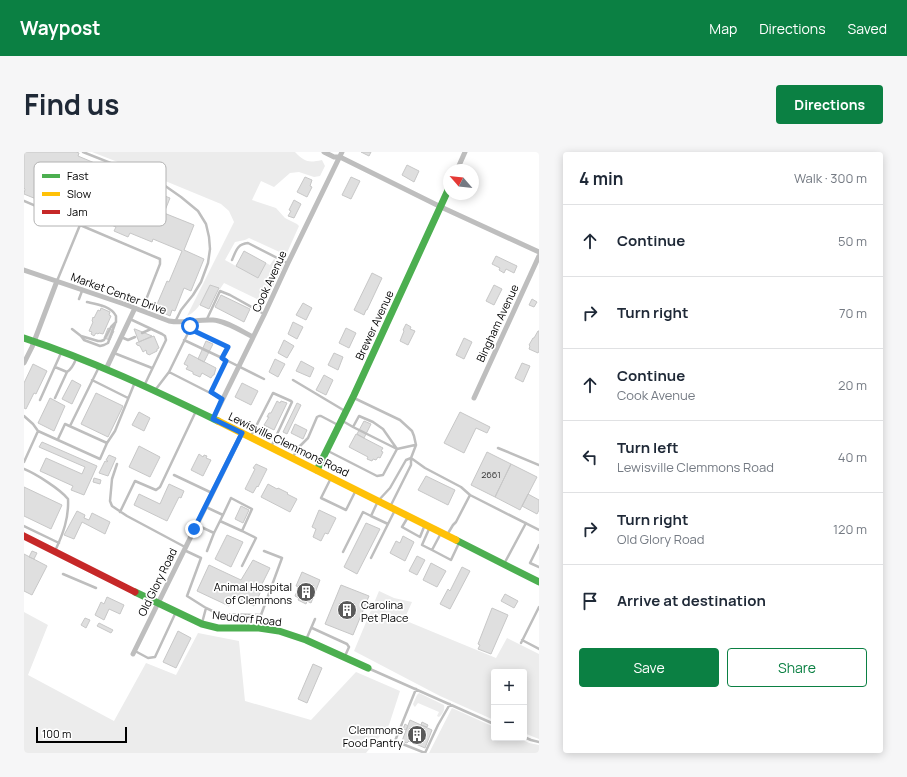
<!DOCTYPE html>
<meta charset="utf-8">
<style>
body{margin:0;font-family:Manrope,sans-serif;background:#f6f6f7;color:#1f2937}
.controls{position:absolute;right:12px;bottom:12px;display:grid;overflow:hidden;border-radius:4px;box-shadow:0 2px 10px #0003}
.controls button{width:36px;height:36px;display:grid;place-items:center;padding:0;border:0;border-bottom:1px solid #e0e1e3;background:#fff;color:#1f2937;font:20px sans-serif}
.compass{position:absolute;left:419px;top:12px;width:36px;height:36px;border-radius:50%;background:#fff;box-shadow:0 2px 10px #0003;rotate:298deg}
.scale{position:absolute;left:12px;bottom:10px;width:91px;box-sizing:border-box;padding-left:4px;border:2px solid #000;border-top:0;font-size:11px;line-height:14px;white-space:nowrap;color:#000;-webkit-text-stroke:3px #fff;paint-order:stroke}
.stop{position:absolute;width:12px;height:12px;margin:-9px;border:3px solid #1a73e8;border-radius:50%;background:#fff}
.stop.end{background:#1a73e8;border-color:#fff;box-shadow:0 1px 4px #0008}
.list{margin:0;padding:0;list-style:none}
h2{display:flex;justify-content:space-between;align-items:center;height:52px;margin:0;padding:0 16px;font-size:17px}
h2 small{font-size:13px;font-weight:400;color:#747a83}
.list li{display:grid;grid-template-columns:26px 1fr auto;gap:12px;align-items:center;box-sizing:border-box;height:72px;padding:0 16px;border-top:1px solid #e0e1e3}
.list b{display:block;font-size:15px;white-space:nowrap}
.list p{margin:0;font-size:13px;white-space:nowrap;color:#747a83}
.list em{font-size:13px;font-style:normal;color:#747a83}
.actions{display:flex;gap:8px;padding:12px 16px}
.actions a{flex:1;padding:9px 0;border:1px solid #0b8043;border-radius:4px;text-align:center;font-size:14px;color:#0b8043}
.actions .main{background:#0b8043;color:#fff}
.icon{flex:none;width:22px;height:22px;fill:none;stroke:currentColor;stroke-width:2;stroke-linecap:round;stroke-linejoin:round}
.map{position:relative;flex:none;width:515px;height:601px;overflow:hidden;border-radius:4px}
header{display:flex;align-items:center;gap:24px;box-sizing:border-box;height:56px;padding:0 20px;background:#0b8043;color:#fff}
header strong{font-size:19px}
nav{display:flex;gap:22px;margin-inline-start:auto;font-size:14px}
.intro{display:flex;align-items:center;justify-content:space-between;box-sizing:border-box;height:96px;padding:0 24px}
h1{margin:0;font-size:28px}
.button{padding:10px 18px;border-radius:4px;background:#0b8043;color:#fff;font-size:14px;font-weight:700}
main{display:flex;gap:24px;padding:0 24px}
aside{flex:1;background:#fff;border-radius:4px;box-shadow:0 2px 10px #0003}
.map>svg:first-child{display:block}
.green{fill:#ececec}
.building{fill:#dfdfdf;stroke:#c7c7c7}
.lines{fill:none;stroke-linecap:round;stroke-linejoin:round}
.lane{stroke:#bebebe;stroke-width:2.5}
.street{stroke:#bebebe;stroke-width:5}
.fast{stroke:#4caf50;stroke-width:7}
.slow{stroke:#ffc107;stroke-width:7}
.jam{stroke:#c62828;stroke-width:7}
.route{stroke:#1a73e8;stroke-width:5}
.labels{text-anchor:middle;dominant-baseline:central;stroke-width:3.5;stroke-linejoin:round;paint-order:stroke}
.number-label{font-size:9px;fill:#383838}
.street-label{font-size:11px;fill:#000;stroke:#fff}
.poi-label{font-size:11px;fill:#000;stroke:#fff;text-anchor:end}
.key{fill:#fff;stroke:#b2b2b2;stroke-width:1}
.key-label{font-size:11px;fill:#000}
</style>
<header>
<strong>Waypost</strong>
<nav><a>Map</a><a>Directions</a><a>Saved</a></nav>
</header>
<div class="intro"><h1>Find us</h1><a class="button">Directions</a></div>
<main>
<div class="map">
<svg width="515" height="601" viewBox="0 0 515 601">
<rect width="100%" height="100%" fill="#fff"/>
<path class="green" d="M68,0H271C281,10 284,11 298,8L301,14L296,24L290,25L275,20L266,21L250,35L237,29L228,48L252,56L261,66L273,72L275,74L262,103L225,86L221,88L211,90L201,108L234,126L242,111L246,113L250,107L260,112L238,157H235L244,137L243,136L233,156V154L235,148L200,131L196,137L186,133C180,145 176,158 163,164L210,70L205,59L197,52L117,19Z
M355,439L370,446L388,450L380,468L472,506L483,486L515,502V587L500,581V520H470V568L416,544L330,499Z
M0,460L24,473L4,523L90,569L122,511L152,523L174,481L215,489L221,549L287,568L332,520L376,539L365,573L342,601H0Z
M395,541L420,553C421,557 419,562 415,565L413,564L415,560L394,551L391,555L390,554L389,552L393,543Z
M428,556L470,575V586H495L505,591L515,593V601H405Z"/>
<path class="building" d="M0,0H52L55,1L54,4L73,12L64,32L75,36L78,29L95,36L99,26L108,30L110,28L114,29L113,32L125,38L131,31L136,33L133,41L146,46L140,61L170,73L160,98L180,107L167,139L160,136L151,159L148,158L146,164L131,157L143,129L145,130L158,99L129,87L128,90L106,81L104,85L90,79L92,75L64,63L53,59L51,63L0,42L1,37L0,36Z
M337,0H347L345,4Z
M383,13L395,19L390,30L378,23Z
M281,25L288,28L286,34L288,35L283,45L273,40Z
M327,25L336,29L327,47L318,43Z
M270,48L277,52L270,66L264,64L267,59L265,58Z
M220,99L242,111L234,126L212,114Z
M472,104L493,114L490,121L482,117L480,121L475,118L476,116L468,112Z
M348,121L358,126L343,158H342L340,163L330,158Z
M186,133L195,136L185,157L176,153Z
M470,133L478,137L470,153L462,149Z
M197,143L226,157L220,170L191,155Z
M508,147L513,150L510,155L505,153Z
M279,151L288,156L282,168L272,163Z
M77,156L86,160L85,163L87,164L79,182L75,181L74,182L72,181L70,184L67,182L68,180L65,179L69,170L68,169L69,165L70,166L74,158L76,159Z
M269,170L279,175L273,187L264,182Z
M382,172L387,175L386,177L391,179L384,193L376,189L380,179L379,178Z
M84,176L90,179L86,188L80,186Z
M322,176L332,181L325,196L315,191Z
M110,177H111L128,184L115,190Z
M514,179H515V199L514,201L505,197L506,194L505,193L509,186H510Z
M130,184L135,196L133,197V199L125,203L124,202H123L122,198L119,200L116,194L113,193L112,191Z
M440,186L448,190L440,207L432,203Z
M260,188L270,194L263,206L254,201Z
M182,189L189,192L180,210L174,207Z
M310,201L319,205L314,218L304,213Z
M165,202L192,216L190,223H189L187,226L178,221L176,225L169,222V220L162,217L164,214L160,212Z
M251,207L261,212L254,225L245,220Z
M277,209L290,216L286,225L272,219Z
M498,211L506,214L499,230L491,226Z
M9,212L23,219L12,242L10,241L2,257L0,256V231Z
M300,223L309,228L302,243L292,238Z
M48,228L57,233L48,252L38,247Z
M218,231L234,239L227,253L211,245Z
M72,241L99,254L84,285L57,272Z
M26,246L41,254L30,279L14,271Z
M253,249L256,251L257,249L263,251L250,278L240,273L245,265H243L245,261H247Z
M273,251L277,253L263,282L259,280Z
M115,260L126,266L120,279L108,273Z
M436,260L466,275L463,281L452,276L440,301L420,291Z
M340,269L347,272L340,286L333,282Z
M271,272L283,278L279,287L267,281Z
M332,282L359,296L357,299L359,300L356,306L354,305L352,308L349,307L348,309L343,307L344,305L325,295Z
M18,290L73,314L60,343L47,338L49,334L16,319L22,306L58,322L61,315L15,295Z
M115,294L136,305L126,325L105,315Z
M463,300L487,312L471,345L447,333Z
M175,302L179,305L180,303L183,304L182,306L187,308L179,324L167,318Z
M85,303L92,306L84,324L75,321L81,309L83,310L84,309L82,308Z
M232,312L243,317L234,335L233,334L229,341L221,337L231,317L229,316Z
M487,312L513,325L496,358L471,345Z
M402,324L431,338L424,353L394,338Z
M70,326L77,328L76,332L69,330Z
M145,332L160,339L157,346L155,345L143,369L110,353L115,342L136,352Z
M244,332L253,337L254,336L264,341L263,342L273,347L266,360L237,345Z
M0,335L38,353L27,377L0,364Z
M504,342L515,348V358L513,362L498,354Z
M217,354L225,358L219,371L211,367Z
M295,358L312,366L304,382L301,381L297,389L289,385L292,377L288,375Z
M53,359L61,363L60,366L65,368L68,361L86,370L81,382L58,370L50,387L40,383Z
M342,371L356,377L333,422L320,415Z
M203,383L219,390L207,415L191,407Z
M379,384L390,390L381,409L366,401L372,389L376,391Z
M8,399L13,401L10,407L5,405Z
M0,402L23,414L8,443L0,439Z
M393,404L401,408L393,423L385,419Z
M229,408L246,416L236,436L238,437L230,454L210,445L205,454L173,439L185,413L217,428Z
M407,411L422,419L413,435L399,428Z
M438,415L446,419L426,457L416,452L424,437L426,439Z
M278,420L296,428L287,451L283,449L282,452L274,448L275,446L271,444L275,435L272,434Z
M317,433L345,444L329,483L301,472Z
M481,442L494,449L490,456L477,449Z
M83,445L100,453L96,462L85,457L80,468L71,463L77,450L80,452Z
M468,456L484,463L467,502L454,497L456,493L454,492Z
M61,466L66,468L62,476L57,473Z
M75,471L89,478L87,481L73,474Z
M154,479L167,486L152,516L139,510Z
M289,512L298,516L283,551L274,547Z
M386,568L408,578L401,596L385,589L383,591L378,589Z
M398,570L404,573L403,575L397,573Z
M381,572L384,574L382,578L379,577Z"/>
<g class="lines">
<path class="lane" d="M59,0L137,31L157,45L174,59L182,72L185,85L186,97L184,111L177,130L169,143L157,158L151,170
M0,49L56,73
M208,108C212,99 213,92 224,91L263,111
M33,129L56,73L136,107V112L118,158
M55,147L58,139
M106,167L138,182L141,184L142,188L121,232
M183,167L196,139L206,143L240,162
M48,177L57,184L74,189H77L80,188L87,175L92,170V164C87,154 72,152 63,150
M166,177L204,195L198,206L240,227
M118,181L127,177
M57,184L60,188L76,194L80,193L84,191L91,172
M97,185L104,188L111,185
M160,188L198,206
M90,201L128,216
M31,215L43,220C48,217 50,212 52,207
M145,220L198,247
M68,228L104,246
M269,228L321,259
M132,237L145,220L166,177L167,169
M187,241L202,209
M31,246L43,220
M330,246L376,268L388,279L390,284L392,293L387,306V313L367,353
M16,248L37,201
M0,264L9,272L14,279L76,307L83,291L41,272L34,287
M317,268L329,275L335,264L349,270L359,277L373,297
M46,274L75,215
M329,275L373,297
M227,284L249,241L267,249L268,250L248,293
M83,291L91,279L111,230
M474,296L515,313
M304,299L353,324L359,323L373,297L391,293
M269,305L274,296L284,286L293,265L295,264H297L314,273
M387,306L401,316L437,335L446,343
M0,310L14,279
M93,312L88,327L86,349L88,354L103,364L161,395
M0,317C12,322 36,337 44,347C45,366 39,382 31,399
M150,323L188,341
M307,326L297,346L322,358L331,340
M96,360L111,329L132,338L136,335L172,259
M199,363L207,346L228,357L218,379L232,386L218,414
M384,365L378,375L396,385L400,375
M196,369L218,379
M364,372L347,364L354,349L366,336L382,308L387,306
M173,373L190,381L199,363L182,355
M0,374L35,391
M405,377L398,393L408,398L416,383
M423,383L429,373L432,370L446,343L515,378
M515,393L506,411L515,415
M160,398L177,406L163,444L182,456L195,462L237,463
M408,398L427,408L435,391
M183,399L190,381
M319,400L339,360L347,364
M347,406L371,358
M480,412L502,371
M39,422L72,436
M178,471L182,456
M235,476L237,463L258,406L240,399
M288,476L323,492L325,495L321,504
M282,488L291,467
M498,488L515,497
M497,491L515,455
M111,499L124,506L131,505L151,462
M346,517L470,572
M392,537L371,589L401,601
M500,585L507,588L515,590
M401,601L414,573L426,552"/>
<path class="street" d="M300,0L310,5H316L417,55L515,100
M433,18L441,0
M0,118L100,152L145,169C160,172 174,167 189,168C202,169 217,179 229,185
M0,211L8,195L33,129
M82,217L111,156
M450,246L515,104
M189,267L240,163L264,111L318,0
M109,502L218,281"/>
<path class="fast" d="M0,186C67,208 130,238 194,269
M293,318L330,243L425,36
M432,388L515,430
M111,440L178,472L194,476H235L255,479L282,488L344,516"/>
<path class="slow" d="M194,269L432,388"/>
<path class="jam" d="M0,384L111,440"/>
</g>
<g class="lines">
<path class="route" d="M166,174V177L204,195L198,206L202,209L187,240L198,247L189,267L218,281L170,377"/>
</g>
<defs>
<symbol id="building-disc" viewBox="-11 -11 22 22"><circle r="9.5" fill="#595959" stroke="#fff"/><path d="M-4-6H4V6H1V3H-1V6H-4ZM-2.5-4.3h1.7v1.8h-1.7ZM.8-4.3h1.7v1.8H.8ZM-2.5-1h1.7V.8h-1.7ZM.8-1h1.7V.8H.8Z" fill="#fff"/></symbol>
</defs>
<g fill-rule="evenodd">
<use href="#building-disc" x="271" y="429" width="22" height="22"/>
<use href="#building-disc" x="312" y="447" width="22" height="22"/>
<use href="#building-disc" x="382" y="572" width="22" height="22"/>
</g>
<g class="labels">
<g class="number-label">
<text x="467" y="322">2661</text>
</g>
<g class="street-label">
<text transform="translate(245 129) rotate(-65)">Cook Avenue</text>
<text transform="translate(95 141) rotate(20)">Market Center Drive</text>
<text transform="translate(473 171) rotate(-65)">Bingham Avenue</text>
<text transform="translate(350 173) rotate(-65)">Brewer Avenue</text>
<text transform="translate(265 292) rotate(26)">Lewisville Clemmons Road</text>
<text transform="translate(133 430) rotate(-64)">Old Glory Road</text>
<text transform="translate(223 466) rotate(6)">Neudorf Road</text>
</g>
<g class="poi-label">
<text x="268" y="434">Animal Hospital<tspan x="268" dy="13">of Clemmons</tspan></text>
<text x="337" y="452" text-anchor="start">Carolina<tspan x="337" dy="13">Pet Place</tspan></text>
<text x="379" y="577">Clemmons<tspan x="379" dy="13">Food Pantry</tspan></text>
</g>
</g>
<rect x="10" y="10" width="132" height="64" rx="6" class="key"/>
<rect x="18" y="22" width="18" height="4" fill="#4caf50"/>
<rect x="18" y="40" width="18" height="4" fill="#ffc107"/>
<rect x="18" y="58" width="18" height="4" fill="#c62828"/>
<g class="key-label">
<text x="43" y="28">Fast</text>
<text x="43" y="46">Slow</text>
<text x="43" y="64">Jam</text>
</g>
</svg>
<div class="controls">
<button>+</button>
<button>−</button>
</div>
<svg class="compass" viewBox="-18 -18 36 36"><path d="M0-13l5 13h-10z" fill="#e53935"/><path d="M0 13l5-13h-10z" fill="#747a83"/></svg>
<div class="scale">100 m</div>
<div class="stop" style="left:166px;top:174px"></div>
<div class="stop end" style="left:170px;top:377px"></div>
</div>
<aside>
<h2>4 min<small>Walk · 300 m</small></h2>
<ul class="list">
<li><svg class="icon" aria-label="ahead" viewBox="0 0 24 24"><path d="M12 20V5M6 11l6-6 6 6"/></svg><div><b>Continue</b></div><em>50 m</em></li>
<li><svg class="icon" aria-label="right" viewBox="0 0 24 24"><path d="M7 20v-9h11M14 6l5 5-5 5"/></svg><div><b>Turn right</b></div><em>70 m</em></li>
<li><svg class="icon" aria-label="ahead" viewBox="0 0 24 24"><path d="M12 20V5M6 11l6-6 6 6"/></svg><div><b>Continue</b><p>Cook Avenue</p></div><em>20 m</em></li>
<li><svg class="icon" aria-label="left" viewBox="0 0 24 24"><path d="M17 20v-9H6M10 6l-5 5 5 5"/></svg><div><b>Turn left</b><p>Lewisville Clemmons Road</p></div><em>40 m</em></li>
<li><svg class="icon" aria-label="right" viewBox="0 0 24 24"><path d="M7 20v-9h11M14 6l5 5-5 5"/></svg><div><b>Turn right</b><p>Old Glory Road</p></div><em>120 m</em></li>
<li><svg class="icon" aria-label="arrive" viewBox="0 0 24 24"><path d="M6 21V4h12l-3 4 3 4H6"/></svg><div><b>Arrive at destination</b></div></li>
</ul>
<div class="actions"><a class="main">Save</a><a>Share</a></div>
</aside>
</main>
